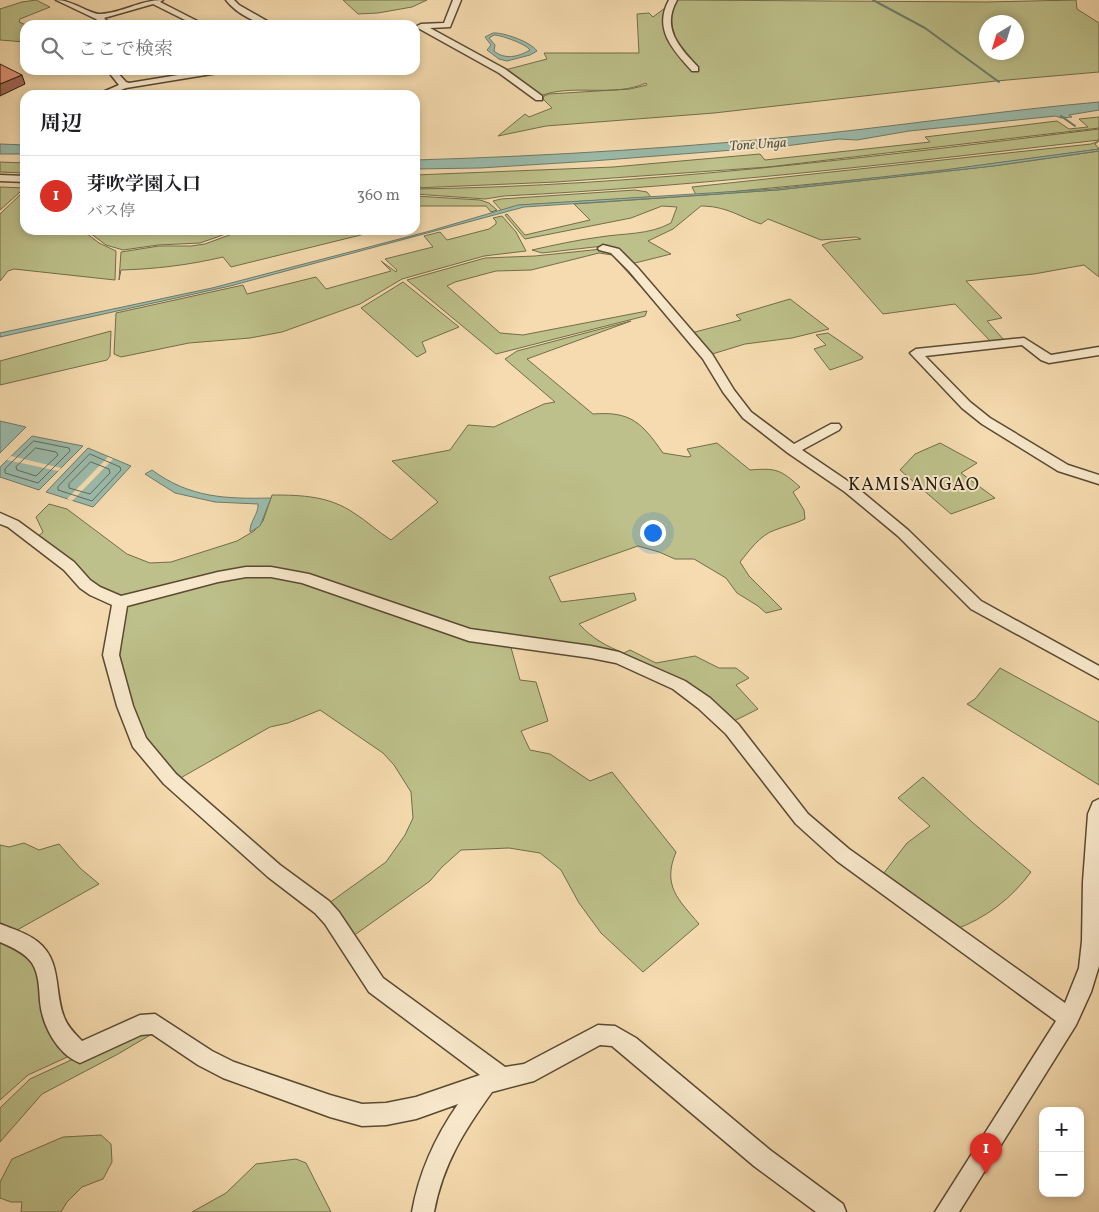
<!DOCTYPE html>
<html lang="ja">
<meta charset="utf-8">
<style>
body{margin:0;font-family:Vollkorn,"Noto Serif JP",serif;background:#f2f2f2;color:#202124}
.controls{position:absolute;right:15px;bottom:15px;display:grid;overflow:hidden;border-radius:10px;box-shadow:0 2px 8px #0003}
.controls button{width:45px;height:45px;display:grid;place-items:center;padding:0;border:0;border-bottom:1px solid #e0e0e0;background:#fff;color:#202124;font:25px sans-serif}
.compass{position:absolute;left:979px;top:15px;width:45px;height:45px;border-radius:50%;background:#fff;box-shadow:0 2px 8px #0003;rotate:218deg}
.you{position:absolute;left:652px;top:532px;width:18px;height:18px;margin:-12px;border:4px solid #fff;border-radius:50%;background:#1a73e8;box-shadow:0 0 0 8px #1a73e833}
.badge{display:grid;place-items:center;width:32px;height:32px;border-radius:50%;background:#d93025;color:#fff;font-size:16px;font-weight:700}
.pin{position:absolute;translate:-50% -41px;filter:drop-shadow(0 1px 2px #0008)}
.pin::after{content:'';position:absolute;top:26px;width:18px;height:15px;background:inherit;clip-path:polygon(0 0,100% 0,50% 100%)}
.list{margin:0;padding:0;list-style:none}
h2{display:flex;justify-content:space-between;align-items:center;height:65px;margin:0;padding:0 20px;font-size:21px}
h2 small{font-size:16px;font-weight:400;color:#757577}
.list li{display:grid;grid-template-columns:32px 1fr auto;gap:15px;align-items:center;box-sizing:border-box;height:80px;padding:0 20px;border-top:1px solid #e0e0e0}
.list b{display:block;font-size:19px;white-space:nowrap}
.list p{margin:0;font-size:16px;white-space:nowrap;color:#757577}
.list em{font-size:16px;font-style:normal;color:#757577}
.icon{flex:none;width:28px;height:28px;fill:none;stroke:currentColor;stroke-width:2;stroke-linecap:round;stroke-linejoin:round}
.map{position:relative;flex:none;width:1099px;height:1212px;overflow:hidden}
.search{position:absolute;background:#fff;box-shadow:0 2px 8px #0003;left:20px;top:20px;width:400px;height:55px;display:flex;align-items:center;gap:12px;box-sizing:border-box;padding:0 18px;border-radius:15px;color:#757577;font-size:19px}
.panel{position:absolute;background:#fff;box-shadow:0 2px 8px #0003;left:20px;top:90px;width:400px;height:145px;border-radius:15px}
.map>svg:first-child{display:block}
.green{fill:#bdc08a;stroke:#726d4a;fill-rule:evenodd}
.water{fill:#9cbbab;stroke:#6d7b6a;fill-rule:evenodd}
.pier{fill:#f5dbaf}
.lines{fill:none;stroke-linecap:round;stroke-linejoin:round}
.shore{stroke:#616a5a;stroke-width:1}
.stream{stroke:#6d7b6a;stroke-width:2}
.minor-casing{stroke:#5a4a32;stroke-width:3}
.minor{fill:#f8e8cb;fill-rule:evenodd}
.shaded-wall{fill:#9e6756;stroke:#261a09}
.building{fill:#e2937b;stroke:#261a09}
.labels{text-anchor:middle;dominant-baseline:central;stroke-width:4;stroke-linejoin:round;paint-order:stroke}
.far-water-label{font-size:14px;font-style:italic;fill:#4f5242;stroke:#f8e8cb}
.quarter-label{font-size:18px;letter-spacing:1px;fill:#261a09;stroke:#f8e8cb}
</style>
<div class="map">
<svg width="1099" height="1212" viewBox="0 0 1099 1212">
<rect width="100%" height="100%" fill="#f5dbaf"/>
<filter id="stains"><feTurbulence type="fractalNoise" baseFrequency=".004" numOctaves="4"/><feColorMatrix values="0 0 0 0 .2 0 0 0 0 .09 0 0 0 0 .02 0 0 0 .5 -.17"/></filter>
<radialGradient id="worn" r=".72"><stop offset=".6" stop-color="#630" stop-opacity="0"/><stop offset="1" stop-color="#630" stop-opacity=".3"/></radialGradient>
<path class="green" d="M36,0L50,7L20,19L19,22L26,25L25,42L0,40V9L22,2Z
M343,0H427L412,7L378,13L358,14Z
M677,0L986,2L1076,0L1077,9L1099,23V72L996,81L714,113L546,126L498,136L525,114L529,117L552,108L543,99L544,96L549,94L630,89L647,85L646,83C613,98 573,83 540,96L505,70L547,59L544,53H639L637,14L649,13L653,17L665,8H670ZM986,22H1016V52H986Z
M1099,117V128L768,167L556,182L415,188V175L613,167L760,154L765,160L930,142L925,137L1057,121L1069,129L1088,127L1079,119Z
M1099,129V140C901,163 704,186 504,196L485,199L415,194V189C644,186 872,157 1099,129Z
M1099,141L1095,144L1099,149L1086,151L917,174L708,194L696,195L692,187L1091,144Z
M1099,151V277L1084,265L1034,274L966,281L1002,318L987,321L1005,341L991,342L955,304L883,314L822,245L830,242L861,239L856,237L821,240L768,219L761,224C740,217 728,207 704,206H701L673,229L648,241L671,254L631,264L603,246L542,253L532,250C554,245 577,240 600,237C625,233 649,235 671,223L677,207L662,206L631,218L525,239L505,215L507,214L525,235L590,220L574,204L777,190L993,166Z
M0,162L25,163V173L0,172Z
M0,187L25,188V230H82L99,243L116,251L115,280L14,269L8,271L0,281V214L23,192H20L0,210Z
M635,190L647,192L651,197L522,205L502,211L493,201L501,199Z
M415,196L480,200L489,203L497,210L491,212L486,206H415Z
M502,216L516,232L526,251L484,256L402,279L360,304L282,332L250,338L189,343L121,357L114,354L116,313L243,285L247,294L316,277L326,289L391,271L381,261L396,272L397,270L385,259L433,247L424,236L440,232L447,240L489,229L496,224V221L493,218Z
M86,230L189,233L204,230H237L200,243L158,245L123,250L106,245Z
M243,230H381L231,267L223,257C189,265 156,269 121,270L119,280L121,252L159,246H191L205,244Z
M602,249L614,252L661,309L612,255L599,253L531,270L496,271L455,282L447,286L500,333L523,335L647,311L645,316L496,354L407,280L485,258L535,256Z
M403,282L459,327L422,342L426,352L417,357L361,308Z
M790,299L829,329L792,338L745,344L709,355L691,333L741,320L736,315Z
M631,321L527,359L593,414C631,411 642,423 663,453L688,457L691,456L687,449L717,443L750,470C776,468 780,469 800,487L793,492L804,510L805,519C795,524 785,526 775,530C760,535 749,551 740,562L749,576L782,609L766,613L758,606L737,593L726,578L694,559H675L659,552L638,546L549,577L561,602L634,593L636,600L579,624C593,639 606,646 624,653L630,650L656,663L695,656L719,668H736L749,678L736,685L758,709L730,723L643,665L469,633L273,571L122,600L104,592L36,538L43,532L36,517L49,504L67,509L127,554L150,563L171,562L237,541L254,531L263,521L272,495C302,495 329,496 354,513C367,521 378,532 391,540L438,502L392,461L450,450L468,425L494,427L544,404L555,402L505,359L517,351Z
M111,331L110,356L107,360L0,385V361Z
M828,333L863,357L862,359L830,370L814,349L826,345L816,335Z
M940,443L977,463L961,473L995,498L951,514L900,470L915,454Z
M272,574L510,644L520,680L536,682L548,721L521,731L530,750L550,754L590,781L612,772L676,852C662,886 678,899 699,924L643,972L601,933L579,903L561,870L540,853L509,848L461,850L442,867L430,881L349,939L325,906L386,862L405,835L413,818L411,792L394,765L383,753L320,710L288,723L270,727L177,780L148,749L113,653L124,605L213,580Z
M1000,668L1099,722V785L967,704L975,699Z
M923,777L972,822L1031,872C1011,899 986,918 954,930L880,878L907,843L930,826L898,798Z
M24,843L39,850L59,844L80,868L99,884L10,934L0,929V845L9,847Z
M0,936L31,953L76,1053L28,1075L0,1100Z
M138,1029L157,1031L118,1054L42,1094L0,1142V1108L30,1079Z
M101,1135L111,1144L112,1162L103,1179L82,1187L67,1202L61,1212H21L22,1202H11L0,1198V1182L12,1159L63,1137Z
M296,1159L306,1163L331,1212H192L226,1193L256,1164Z"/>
<path class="water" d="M493,33C503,32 531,42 537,51L530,55L507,61L499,59L487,50L491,45L485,37ZM494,35C501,35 526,44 530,50C518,57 505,60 494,51L495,45L489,38Z
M1099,102V110L1069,115L1072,117L1061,118L1056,116L909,131L857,140L839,139L785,146L592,161L480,168L415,169V160C553,156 692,147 829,133C919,123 1009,110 1099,102Z
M0,144L25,145V154H0Z
M1099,149V151L993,166L777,190L524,207L230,286L0,337V333L212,288L430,231L518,205L774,189L944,170Z
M0,421L26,427L0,453Z
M32,436L83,446L39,490L0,477V467Z
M88,448L131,466L93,507L46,492Z
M152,470C190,498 226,499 271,498L260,526L250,532C249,523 259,513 258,504L215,502L175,493L145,474Z"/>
<path class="pier" d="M11,456L61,468L58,471L7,460Z
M108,457L113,459L72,501L67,499Z"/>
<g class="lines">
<path class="shore" d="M34,441L69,448L70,451L38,483L5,473V469Z
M36,448L56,452L58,455L36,476L17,470L16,467Z
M90,454L120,467L121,470L92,501L58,490V487Z
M91,462L109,469L110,473L90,494L69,488V484Z"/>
<path class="stream" d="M873,0L925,28L999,82
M1061,116L1075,126"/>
<defs>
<path id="minor" d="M56,0C73,0 90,15 101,14C122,13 140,0 163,0L160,2L205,25H195L153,4L104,18L110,24L103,25L96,19Z
M226,0H234L239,5L274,25C257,25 236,13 226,0Z
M453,0H461L450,27L430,28L505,69L542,96V100H536L499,73L418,28L417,26L421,24L444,23Z
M669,0H677C661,28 679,47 698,67V71H692C673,50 653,29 669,0Z
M107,70H115L126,82L129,83L209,70H228L224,72L126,88L108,95H96L119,85Z
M0,175L25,176V182L0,181Z
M603,245L619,249L637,267L712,354L734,390L751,412L794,444L831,424H839L841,427L839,430L802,450L855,486L908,530L981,601L1099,666V679L971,609L898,536L845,492L788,453L743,418L723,392L703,359L629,271L611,253L599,250L598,248Z
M1024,338L1051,355L1099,347V355L1049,363L1041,360L1022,345L925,356L970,402L990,418L1068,465L1099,475V484L1058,471L982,424L962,408L910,353L916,349Z
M0,513L18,521L74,562L90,580L100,587L121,596L218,572L246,567H271L309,574L470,629L591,646L619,652L685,681L710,698L738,724L808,814L849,849L1065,1003L1079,968L1082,941L1083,882L1088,814L1093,802L1099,799V966L1091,992L1076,1025L959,1212H935L1056,1021L837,861L796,824L726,734L698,708L673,689L616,663L591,658L469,641L302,583L271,577H246L218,582L127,606L119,655L133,706L146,738L176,774L280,865L329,901L339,912L383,978L505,1067L524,1064L598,1025L615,1026L636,1038L770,1150L843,1204L846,1212H816L754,1166L612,1046L600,1045L534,1081L492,1092C464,1131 443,1164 434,1212H412C419,1172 435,1137 458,1104L416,1119L386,1125L362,1126L330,1117L223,1078L198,1065L152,1034L141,1035L80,1063C57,1054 42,1025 40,1001C39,988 39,974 32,963C25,953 12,947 0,942V924C13,929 27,933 38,942C62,961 54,992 64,1017C67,1026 75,1034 82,1041L140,1015L155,1014L212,1051L234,1062L330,1095L362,1104L386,1103L416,1097L480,1075L369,992L325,924L315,913L268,877L164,784L133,747L117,706L103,655L112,605L90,595L80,588L64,570L8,527L0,524Z"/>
</defs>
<use href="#minor" class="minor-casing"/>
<use href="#minor" class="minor"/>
</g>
<path class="shaded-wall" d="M22,75L25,84L0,96V84Z"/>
<path class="building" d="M0,64L22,75L0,84Z"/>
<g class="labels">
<g class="far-water-label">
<text transform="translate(758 145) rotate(-4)">Tone Unga</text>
</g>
<g class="quarter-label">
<text x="914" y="485">KAMISANGAO</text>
</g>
</g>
<rect width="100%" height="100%" filter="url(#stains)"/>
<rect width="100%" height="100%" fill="url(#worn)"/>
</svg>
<div class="controls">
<button>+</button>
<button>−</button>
</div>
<svg class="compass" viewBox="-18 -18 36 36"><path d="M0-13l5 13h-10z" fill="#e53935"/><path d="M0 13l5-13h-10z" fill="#757577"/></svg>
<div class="you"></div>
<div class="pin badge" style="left:986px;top:1174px">1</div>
<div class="search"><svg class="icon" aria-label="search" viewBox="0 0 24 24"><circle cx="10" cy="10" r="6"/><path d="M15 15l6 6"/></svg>ここで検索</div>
<section class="panel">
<h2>周辺<small></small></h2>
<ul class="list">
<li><span class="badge">1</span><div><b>芽吹学園入口</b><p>バス停</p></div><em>360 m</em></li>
</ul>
</section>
</div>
